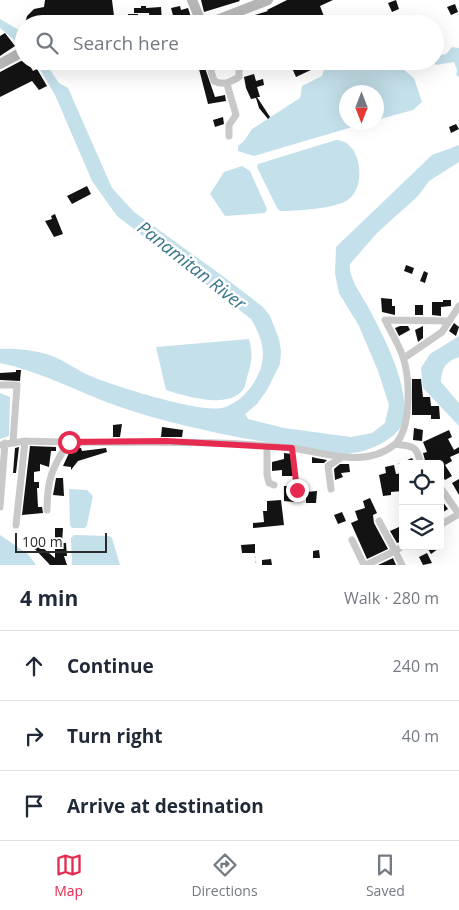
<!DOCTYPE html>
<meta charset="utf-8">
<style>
body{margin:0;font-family:"Open Sans",sans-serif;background:#f6f6f7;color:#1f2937}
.controls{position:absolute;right:15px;bottom:15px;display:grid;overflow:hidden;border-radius:5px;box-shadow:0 5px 20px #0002}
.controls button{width:45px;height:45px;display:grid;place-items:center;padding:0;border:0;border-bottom:1px solid #e0e1e3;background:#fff;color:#1f2937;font:25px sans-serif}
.compass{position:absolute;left:339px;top:85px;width:45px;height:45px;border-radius:50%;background:#fff;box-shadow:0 5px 20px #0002;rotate:180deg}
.scale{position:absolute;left:15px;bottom:12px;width:92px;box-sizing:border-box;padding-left:5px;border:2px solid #2c2c2c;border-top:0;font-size:14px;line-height:18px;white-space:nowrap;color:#2c2c2c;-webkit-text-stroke:4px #fff;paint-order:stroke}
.stop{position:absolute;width:15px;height:15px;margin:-11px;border:4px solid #e62a50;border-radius:50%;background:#fff}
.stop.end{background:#e62a50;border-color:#fff;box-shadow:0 1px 5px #0008}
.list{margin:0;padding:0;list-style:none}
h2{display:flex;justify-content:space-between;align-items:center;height:65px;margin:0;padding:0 20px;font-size:21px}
h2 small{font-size:16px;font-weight:400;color:#747a83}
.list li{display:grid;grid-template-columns:32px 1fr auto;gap:15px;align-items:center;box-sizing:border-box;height:70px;padding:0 20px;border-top:1px solid #e0e1e3}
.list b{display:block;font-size:19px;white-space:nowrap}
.list em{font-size:16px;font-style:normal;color:#747a83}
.icon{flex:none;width:28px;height:28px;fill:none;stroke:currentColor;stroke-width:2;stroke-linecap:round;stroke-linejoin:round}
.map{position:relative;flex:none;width:459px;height:565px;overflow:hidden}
.search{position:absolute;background:#fff;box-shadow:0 5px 20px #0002;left:15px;right:15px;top:15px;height:55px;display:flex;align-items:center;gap:12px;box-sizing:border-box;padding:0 18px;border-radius:28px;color:#747a83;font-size:19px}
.sheet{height:275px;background:#fff}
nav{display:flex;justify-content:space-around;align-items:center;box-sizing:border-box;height:70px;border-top:1px solid #e0e1e3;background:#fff;font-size:14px;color:#747a83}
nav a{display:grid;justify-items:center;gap:2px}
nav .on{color:#e62a50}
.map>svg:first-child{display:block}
.water{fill:#c4e0ea}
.building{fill:#131313}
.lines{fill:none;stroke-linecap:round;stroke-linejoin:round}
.path{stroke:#c9c9c9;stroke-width:1;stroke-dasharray:2.5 2.5;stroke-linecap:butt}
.street{stroke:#c9c9c9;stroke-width:7}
.secondary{stroke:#b6b6b6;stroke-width:10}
.route{stroke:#e62a50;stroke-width:6}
.labels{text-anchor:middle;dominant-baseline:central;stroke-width:5;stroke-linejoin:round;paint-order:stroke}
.water-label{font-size:18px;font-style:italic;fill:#3a778d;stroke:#fff}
</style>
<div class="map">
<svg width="459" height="565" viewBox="0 0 459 565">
<rect width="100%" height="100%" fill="#fff"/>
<path class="water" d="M0,19L24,33V48L0,28Z
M452,47L459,48V77L456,75L457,70L454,62L436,65L433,61H435V56L446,54Z
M35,61H44L59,83L68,88L112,188L134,212L224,277L263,307L270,316L279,339L281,351L280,364L267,390L257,404L245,414L248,419L284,428L351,437L372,433L385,423L389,405L378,371L359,326L339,293L335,274L336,247L432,155L459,145V162L429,181L418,196L377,233L350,264C348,277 361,294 367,305C383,335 409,383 404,419C400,440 362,455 342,454C325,454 307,449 290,446C232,437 173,425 117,406C78,392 40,371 0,363V349C14,348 35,350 49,355C62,359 74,368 86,374C110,385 199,413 222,408C237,404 249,392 256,379C268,357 263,339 251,319L117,216L92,181L55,95Z
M333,61H393L414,78L422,102L413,110L377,120L376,92H346V122L366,123L254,156L238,151V146L244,141L252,129L300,98L302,86L322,76L325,66Z
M336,140C361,140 367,185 349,199C337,209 296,211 280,211L277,208L257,167L258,164Z
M242,166L250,171L267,209L265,213L225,216L210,194L224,172Z
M459,336V357C445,362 442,368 441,382L459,403V426L423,388L421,368L430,354Z
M249,339C253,354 252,362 247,377C246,382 245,388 242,391C226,409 185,396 166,390L156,347Z
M0,393L10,397L9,436L0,439Z
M69,489L87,490L93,496L87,525L85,528H72L70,525Z
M0,535L28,554L36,565H0Z
M74,535L109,536L112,538L120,565H72L71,538Z"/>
<path class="building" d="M45,0H112L115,24H44L43,22L25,24L27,16L34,9L44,7Z
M201,0H239L240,1L204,12Z
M287,0H333L320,6L325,19L314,24H295L293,19L280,24H247L245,18L268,11L267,10Z
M396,0L399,9L392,12L388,3Z
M455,4L458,12L451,15L447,7Z
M141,6H146V8L161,7L162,21L150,22L149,13H134V8H141Z
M180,6L181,10L188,8L192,20L175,23L171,8Z
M128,14H138L139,24H128Z
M5,33L15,46L0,56V36Z
M21,61H27L33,71L37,69L47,86L39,90L32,81L0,97V72Z
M62,61H93V69H86V66L62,65Z
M306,61H309L313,69L296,77L292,68Z
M205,68L215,97L225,95L226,101L208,104L199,69Z
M254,74L256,81L263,79L264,85L257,87L260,97H257L270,117L268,119L259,108L256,98L251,99L246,88L244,77Z
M223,117L224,124L215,127L213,120Z
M456,124L459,129L451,133L449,127Z
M87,186L91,194L72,204L67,196Z
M55,214L63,234L54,237L45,221L52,219L51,216Z
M406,265L414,268L412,274L404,271Z
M424,271L428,273L425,283L420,281Z
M381,298L392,299V306H395V315L382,312Z
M443,300H451V306L441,307V316L432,315V302H443Z
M415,305H423V315H415Z
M454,323L459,327L456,336L449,331Z
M400,326H408L410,330L399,336L395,328Z
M423,326V338L418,342L415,330Z
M16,370H21L20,381L0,380V373L16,372Z
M412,379H421L423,397H430L431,406H439L440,419H431V415H412Z
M122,424L120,437H113V425Z
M162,427L183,430L182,437H161Z
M414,428L423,430L422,441L413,440Z
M449,430L452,437L448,439L454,450L459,447V453L450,457L452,461L445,465L452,476L445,480L440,473V464H426L423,453L427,452L423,442Z
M30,446L56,447V451H51L49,467L40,464V471L34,472V482H39V488H37L38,507H42L43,513L22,515Z
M19,447L16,473H13L15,448Z
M76,448H81L82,451L106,448L107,452L78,461L71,470V467L63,466L69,453L77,452Z
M284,453L292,454L293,476H282V470L272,471V462L284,459Z
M312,457L316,458L327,460L324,463H312Z
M412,458L415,464H398Z
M340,464H349L350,472L341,473L343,477L335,480L334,469Z
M394,465L396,474L403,473V491L391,492V495L383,496L379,475L386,473L385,467Z
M56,478H63L64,496L53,495Z
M459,479V495L452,483Z
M284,486H294V502L284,501Z
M317,491L316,503H306V492Z
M370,498L377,513L373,515L374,523L388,549L367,559L351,523L358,520L355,511L365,508L363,501Z
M440,498L448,509L440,514Z
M281,500L284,525L253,528V523L264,522L263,511H267V501Z
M342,512L346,521L338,524L334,515Z
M399,527L403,541L397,543L390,531Z
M55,528H63L62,543H66L67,556H64L67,565H50L33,547L37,543L55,558Z
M255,544V553H242L241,545Z
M426,546H442L431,554Z
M319,550L320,558H313V551Z
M427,553L432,563L423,565L419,557Z
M393,558L396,565H378Z
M271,559L272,565H262V560Z"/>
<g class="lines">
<path class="path" d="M294,454L297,489
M255,556L256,565"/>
<path class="street" d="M208,61L214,81C224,86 230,82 239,77V70
M227,84L236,115L229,125V136
M404,358L442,332L459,306
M0,385H17L13,442
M395,444C413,447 416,444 421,464
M0,445L25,441C114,445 202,438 291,448C324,452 364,469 394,445C412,430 410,378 403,357C399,345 391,332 385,320L449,321
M267,446V475L269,483L274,485
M440,487L459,514L440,525
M331,489L328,466L342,457
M0,507L5,443
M47,510C47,480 52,467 69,442
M379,521L395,551L403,546
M16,525L25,441
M352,540L364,565
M366,565L395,551L402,565"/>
<path class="secondary" d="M192,0L202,24
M207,24L268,0
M0,64L24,51"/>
</g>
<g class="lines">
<path class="route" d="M69,442L166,441L292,448L297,490"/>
</g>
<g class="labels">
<g class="water-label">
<text transform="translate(192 265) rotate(38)">Panamitan River</text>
</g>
</g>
</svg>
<div class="controls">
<button><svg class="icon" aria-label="locate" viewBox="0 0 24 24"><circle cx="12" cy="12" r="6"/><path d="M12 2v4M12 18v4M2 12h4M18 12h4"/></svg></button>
<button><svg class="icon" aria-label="layers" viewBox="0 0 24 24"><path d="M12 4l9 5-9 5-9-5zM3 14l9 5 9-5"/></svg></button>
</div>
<svg class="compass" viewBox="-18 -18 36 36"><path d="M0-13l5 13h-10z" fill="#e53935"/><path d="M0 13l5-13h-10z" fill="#747a83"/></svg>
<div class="scale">100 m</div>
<div class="stop" style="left:69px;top:442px"></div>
<div class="stop end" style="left:297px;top:490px"></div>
<div class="search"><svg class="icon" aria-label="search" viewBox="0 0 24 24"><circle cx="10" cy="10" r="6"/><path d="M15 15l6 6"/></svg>Search here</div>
</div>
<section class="sheet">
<h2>4 min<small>Walk · 280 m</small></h2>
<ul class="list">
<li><svg class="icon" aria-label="ahead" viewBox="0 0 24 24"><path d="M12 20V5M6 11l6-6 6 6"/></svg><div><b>Continue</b></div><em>240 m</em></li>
<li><svg class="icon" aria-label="right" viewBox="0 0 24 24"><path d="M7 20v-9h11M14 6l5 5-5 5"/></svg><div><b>Turn right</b></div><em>40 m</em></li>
<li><svg class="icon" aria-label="arrive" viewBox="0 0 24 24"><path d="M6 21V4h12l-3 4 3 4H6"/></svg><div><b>Arrive at destination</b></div></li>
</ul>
</section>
<nav>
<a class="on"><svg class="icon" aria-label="map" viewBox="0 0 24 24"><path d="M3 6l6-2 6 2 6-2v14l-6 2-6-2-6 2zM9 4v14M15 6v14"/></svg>Map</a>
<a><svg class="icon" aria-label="directions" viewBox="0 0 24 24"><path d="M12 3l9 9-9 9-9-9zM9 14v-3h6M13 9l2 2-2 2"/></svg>Directions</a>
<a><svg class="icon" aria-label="saved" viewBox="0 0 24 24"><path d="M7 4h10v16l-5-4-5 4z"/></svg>Saved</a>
</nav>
